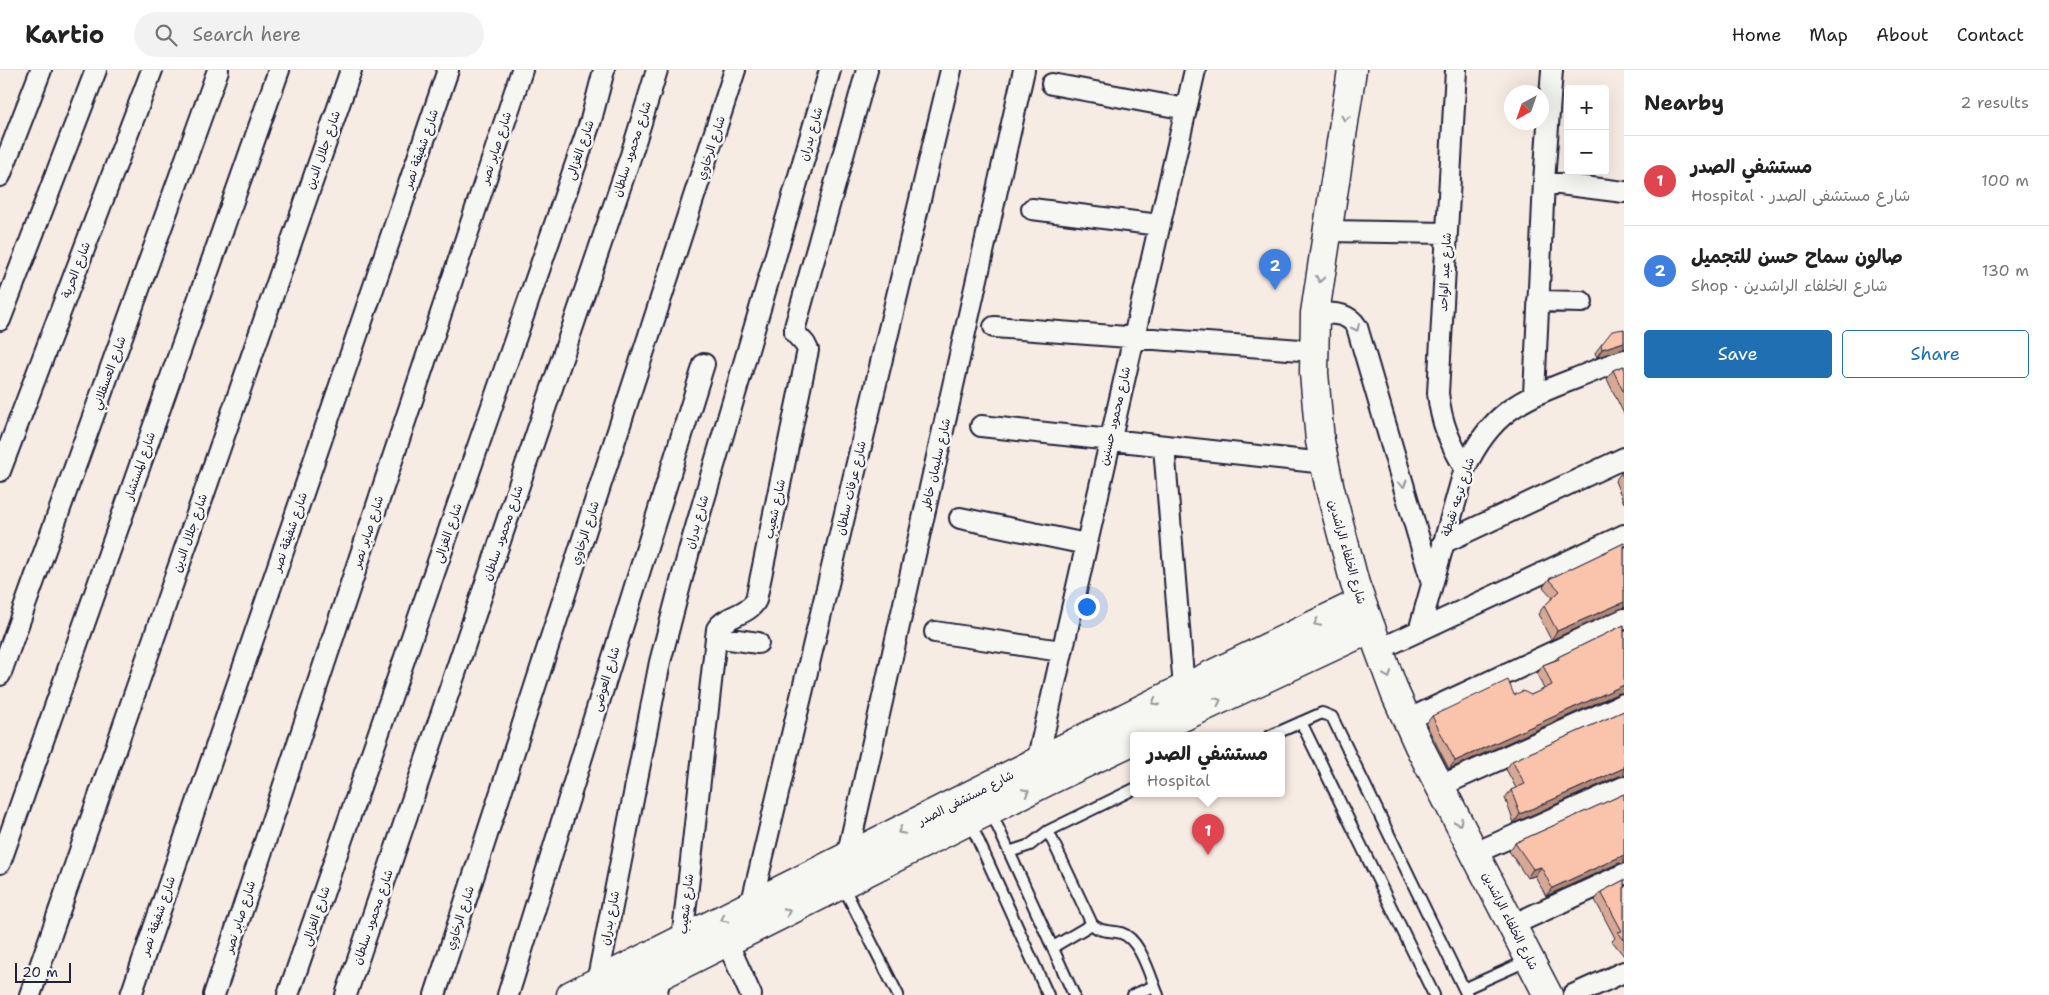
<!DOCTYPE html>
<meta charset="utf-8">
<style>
body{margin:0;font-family:"Shantell Sans","Playpen Sans Arabic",sans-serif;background:#f2f2f2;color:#222}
.controls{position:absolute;right:15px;top:15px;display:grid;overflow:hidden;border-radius:5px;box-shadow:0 5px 20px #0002}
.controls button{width:45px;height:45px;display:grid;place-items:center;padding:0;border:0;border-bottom:1px solid #e0e0e0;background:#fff;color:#222;font:25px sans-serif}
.compass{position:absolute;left:1504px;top:15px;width:45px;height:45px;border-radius:50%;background:#fff;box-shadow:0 5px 20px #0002;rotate:220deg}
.scale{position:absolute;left:15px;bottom:12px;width:56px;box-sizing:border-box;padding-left:5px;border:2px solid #22223b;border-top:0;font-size:14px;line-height:18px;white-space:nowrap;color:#22223b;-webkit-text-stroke:4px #f6f6f2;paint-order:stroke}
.you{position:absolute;left:1086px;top:536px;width:18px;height:18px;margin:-12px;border:4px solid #fff;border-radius:50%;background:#1a73e8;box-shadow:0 0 0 8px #1a73e833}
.badge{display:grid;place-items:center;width:32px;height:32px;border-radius:50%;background:#1f6fb2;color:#fff;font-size:16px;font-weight:700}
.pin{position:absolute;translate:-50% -41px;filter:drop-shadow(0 1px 2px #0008)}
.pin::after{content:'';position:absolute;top:26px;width:18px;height:15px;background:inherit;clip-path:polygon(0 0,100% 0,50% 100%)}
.popup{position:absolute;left:1130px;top:662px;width:155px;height:65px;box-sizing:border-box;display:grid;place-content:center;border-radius:5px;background:#fff;filter:drop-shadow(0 1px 4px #0005);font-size:16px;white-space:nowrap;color:#767676}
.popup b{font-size:19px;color:#222}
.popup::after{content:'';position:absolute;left:50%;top:100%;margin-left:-10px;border:10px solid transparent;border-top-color:#fff}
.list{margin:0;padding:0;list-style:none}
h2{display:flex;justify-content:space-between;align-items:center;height:65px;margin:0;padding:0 20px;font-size:21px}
h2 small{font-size:16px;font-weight:400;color:#767676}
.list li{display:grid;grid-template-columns:32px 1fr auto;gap:15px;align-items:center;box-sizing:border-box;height:90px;padding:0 20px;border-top:1px solid #e0e0e0}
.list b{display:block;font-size:19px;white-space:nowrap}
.list p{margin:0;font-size:16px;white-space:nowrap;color:#767676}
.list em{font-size:16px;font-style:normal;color:#767676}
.actions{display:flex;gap:10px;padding:15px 20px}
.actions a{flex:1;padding:11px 0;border:1px solid #1f6fb2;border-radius:5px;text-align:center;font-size:18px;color:#1f6fb2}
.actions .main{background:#1f6fb2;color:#fff}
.icon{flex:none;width:28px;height:28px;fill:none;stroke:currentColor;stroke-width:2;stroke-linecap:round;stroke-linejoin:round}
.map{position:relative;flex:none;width:1624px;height:925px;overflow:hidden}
header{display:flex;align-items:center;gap:30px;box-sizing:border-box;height:70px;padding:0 25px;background:#fff;border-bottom:1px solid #e0e0e0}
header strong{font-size:24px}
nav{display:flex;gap:28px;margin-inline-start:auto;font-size:18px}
.search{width:350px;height:45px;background:#f2f2f2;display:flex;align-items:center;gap:12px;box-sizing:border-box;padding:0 18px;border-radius:28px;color:#767676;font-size:19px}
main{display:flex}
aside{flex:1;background:#fff}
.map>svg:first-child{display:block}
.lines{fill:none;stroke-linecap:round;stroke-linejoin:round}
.service-casing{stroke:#22223b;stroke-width:14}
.minor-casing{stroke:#22223b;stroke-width:24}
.secondary-casing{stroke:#22223b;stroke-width:31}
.service{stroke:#f6f6f2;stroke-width:10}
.minor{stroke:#f6f6f2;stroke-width:20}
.secondary{stroke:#f6f6f2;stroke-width:28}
.wall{fill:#d7a994;stroke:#22223b}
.shaded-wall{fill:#af8978;stroke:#22223b}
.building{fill:#fac4ac;stroke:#22223b}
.oneway{stroke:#9797a0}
.labels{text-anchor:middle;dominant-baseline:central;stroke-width:5;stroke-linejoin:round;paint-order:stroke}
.street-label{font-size:12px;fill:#22223b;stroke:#f6f6f2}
</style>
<header>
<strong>Kartio</strong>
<div class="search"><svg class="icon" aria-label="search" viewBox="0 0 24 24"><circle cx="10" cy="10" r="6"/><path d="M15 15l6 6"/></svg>Search here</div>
<nav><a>Home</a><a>Map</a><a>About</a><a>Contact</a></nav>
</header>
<main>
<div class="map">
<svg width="1624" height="925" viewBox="0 0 1624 925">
<rect width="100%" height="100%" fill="#f7ece4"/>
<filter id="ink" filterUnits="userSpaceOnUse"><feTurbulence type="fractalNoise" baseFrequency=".02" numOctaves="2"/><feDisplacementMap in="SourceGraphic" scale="10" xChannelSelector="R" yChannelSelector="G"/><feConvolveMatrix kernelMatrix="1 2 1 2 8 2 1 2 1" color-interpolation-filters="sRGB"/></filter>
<g filter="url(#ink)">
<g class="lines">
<defs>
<path id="service" d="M1301,652L1434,925
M1270,666L1322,643L1332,647L1467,925
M991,742L1074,925
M969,750L1048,925
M1048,761L1092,854C1101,863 1109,860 1121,863C1141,869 1150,907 1158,925
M1009,782L1030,775L1048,761L1134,719
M842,814L898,925
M1053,877L1092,854
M1464,919L1529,890
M1133,925L1154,916"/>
<path id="minor" d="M1456,0L1438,323C1441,353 1450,373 1465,398
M1052,14L1186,39
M0,106L41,0
M1544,112L1624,122
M1032,139L1159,155
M1327,161L1447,163
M1538,231L1582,232
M1315,243C1331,244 1347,241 1357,257L1432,513
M0,250L96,0
M994,257L1314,281
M1534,324L1544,112L1552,0
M981,356L1325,393
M1164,377L1184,618
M0,401L152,0
M960,448L1086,474
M1443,473L1624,388
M1419,561L1465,398C1491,343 1519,330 1574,309C1590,303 1607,295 1624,290
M935,562L1061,581
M716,567L758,573
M1378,580L1624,465
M0,605L218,0
M1407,650L1624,549
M1037,692L1195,0
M1440,716L1624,634
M1475,783L1624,717
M847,787L1024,0
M0,793L279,0
M751,836L951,0
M1512,855L1624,804
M682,870L717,559C726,545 749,545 756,530L808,280L805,274L795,263V257L867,0
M727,872L751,925
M597,913L660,592L689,481L830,0
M30,925L351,0
M131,925L448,0
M214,925L522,0
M288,925L591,50L604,0
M346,925L631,85L657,0
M435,925L735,0
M508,925L704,294
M656,925L661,905
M1573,925L1624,902"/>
<path id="secondary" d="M1352,0L1315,243L1314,303L1320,371L1330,419L1355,514L1395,623L1419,676L1548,925
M1142,666L1370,559
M571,925L1184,618L1361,532
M618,925L661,905L1046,712L1134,670"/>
</defs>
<use href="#service" class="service-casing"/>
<use href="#minor" class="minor-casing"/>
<use href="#secondary" class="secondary-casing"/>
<use href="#service" class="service"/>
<use href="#minor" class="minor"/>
<use href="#secondary" class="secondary"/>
</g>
<path class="wall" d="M1624,259V279L1597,287L1595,283L1601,275Z
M1624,296V344L1607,309L1613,300Z
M1624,401V433L1615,411L1621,403Z
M1624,473V537L1551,570L1538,544L1544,536L1553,528L1543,517L1549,509Z
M1624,555V623H1619L1449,699L1426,654L1432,646L1514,625H1531L1544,619L1537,604L1543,595L1555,590L1558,587Z
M1624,641V706H1619L1514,753L1505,728L1511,720L1516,718L1506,699L1512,691Z
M1624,724V794L1619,793L1546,826L1535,806L1527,808L1509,781L1515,773Z
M1624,810V886L1612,871L1615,868L1595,830L1601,822Z"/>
<path class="shaded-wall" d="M1624,272V279L1597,287L1602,279Z
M1624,532V537L1551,570L1557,561Z
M1624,615V623H1619L1449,699L1455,691Z
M1624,698V706H1619L1514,753L1520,744Z
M1624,785V794L1619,793L1546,826L1552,818Z
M1541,797L1535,806L1527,808L1533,799Z"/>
<path class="building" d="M1624,259V272L1602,279L1601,275L1612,261Z
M1624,296V323L1613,300Z
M1624,401V410L1621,403Z
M1624,473V532L1557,561L1544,536L1560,521L1549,509Z
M1624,555V615L1455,691L1432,646L1508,610L1514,625L1523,621L1531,625L1552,615L1543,595L1559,589L1558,587Z
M1624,641V698L1520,744L1511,720L1525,714L1512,691Z
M1624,724V785L1552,818L1541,797L1533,799L1515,773Z
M1624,810V870L1618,862L1622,861L1601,822Z"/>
<defs><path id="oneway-chevron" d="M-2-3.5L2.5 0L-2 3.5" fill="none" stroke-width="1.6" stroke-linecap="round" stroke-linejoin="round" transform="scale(1.25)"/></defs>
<g class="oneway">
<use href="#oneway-chevron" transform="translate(1345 48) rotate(99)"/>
<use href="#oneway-chevron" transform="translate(1320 209) rotate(99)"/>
<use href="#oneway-chevron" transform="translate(1356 258) rotate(66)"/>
<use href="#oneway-chevron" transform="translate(1403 414) rotate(74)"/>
<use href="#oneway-chevron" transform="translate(1317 553) rotate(154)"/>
<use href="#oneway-chevron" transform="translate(1388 605) rotate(68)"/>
<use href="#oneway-chevron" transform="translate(1218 631) rotate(-25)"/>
<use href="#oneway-chevron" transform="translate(1155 632) rotate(153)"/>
<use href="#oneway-chevron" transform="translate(1026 722) rotate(-27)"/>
<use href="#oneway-chevron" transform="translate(1459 752) rotate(63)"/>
<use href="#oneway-chevron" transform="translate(901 761) rotate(153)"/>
<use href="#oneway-chevron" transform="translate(787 842) rotate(-27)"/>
<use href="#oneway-chevron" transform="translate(724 849) rotate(153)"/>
</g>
</g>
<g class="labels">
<g class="street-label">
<text transform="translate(811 64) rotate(-74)">شارع بدران</text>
<text transform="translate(496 78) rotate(-72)">شارع صابر نصر</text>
<text transform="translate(711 78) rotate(-72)">شارع الرخاوي</text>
<text transform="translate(421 79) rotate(-71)">شارع شفيقة نصر</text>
<text transform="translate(632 79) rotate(-72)">شارع محمود سلطان</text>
<text transform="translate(323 80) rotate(-71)">شارع جلال الدين</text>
<text transform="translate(580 80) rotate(-71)">شارع الغزالى</text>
<text transform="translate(76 200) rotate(-69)">شارع الحرية</text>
<text transform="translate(1445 202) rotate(-87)">شارع عبد الواحد</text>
<text transform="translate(109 303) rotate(-70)">شارع العسقلاني</text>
<text transform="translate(1115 346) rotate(-77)">شارع محمود حسنين</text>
<text transform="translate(936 394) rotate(-77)">شارع سليمان خاطر</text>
<text transform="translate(140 396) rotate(-71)">شارع المستشار</text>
<text transform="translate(851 418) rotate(-77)">شارع عرفات سلطان</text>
<text transform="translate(1458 427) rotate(-72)">شارع ترعه نقيطة</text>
<text transform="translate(775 439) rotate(-78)">شارع شعيب</text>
<text transform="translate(697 452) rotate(-74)">شارع بدران</text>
<text transform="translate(290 462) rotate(-71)">شارع شفيقة نصر</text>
<text transform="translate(368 462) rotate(-72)">شارع صابر نصر</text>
<text transform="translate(190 463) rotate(-71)">شارع جلال الدين</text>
<text transform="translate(448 463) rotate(-71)">شارع الغزالى</text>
<text transform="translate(503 463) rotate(-71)">شارع محمود سلطان</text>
<text transform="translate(585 463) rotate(-72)">شارع الرخاوي</text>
<text transform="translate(1347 482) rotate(74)">شارع الخلفاء الراشدين</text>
<text transform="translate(606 609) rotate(-73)">شارع العوضى</text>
<text transform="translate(966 728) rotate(-27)">شارع مستشفى الصدر</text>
<text transform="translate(686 834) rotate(-84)">شارع شعيب</text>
<text transform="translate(158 846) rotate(-71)">شارع شفيقة نصر</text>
<text transform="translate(316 846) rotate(-71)">شارع الغزالى</text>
<text transform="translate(240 847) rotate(-72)">شارع صابر نصر</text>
<text transform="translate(373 847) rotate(-71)">شارع محمود سلطان</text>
<text transform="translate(460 848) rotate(-72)">شارع الرخاوي</text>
<text transform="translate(610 848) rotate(-79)">شارع بدران</text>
<text transform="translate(1510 851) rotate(63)">شارع الخلفاء الراشدين</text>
</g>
</g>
</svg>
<div class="controls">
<button>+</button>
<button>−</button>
</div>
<svg class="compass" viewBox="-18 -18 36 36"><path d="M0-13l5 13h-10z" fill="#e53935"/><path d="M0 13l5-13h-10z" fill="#767676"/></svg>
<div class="scale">20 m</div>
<div class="you"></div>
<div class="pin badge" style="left:1208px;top:785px;background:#e0444e">1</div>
<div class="popup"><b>مستشفي الصدر</b>Hospital</div>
<div class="pin badge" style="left:1275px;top:220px;background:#3f7fe0">2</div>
</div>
<aside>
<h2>Nearby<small>2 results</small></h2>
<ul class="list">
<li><span class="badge" style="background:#e0444e">1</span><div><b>مستشفي الصدر</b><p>Hospital · شارع مستشفى الصدر</p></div><em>100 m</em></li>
<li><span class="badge" style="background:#3f7fe0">2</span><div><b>صالون سماح حسن للتجميل</b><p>Shop · شارع الخلفاء الراشدين</p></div><em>130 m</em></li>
</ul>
<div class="actions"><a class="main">Save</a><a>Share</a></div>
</aside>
</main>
